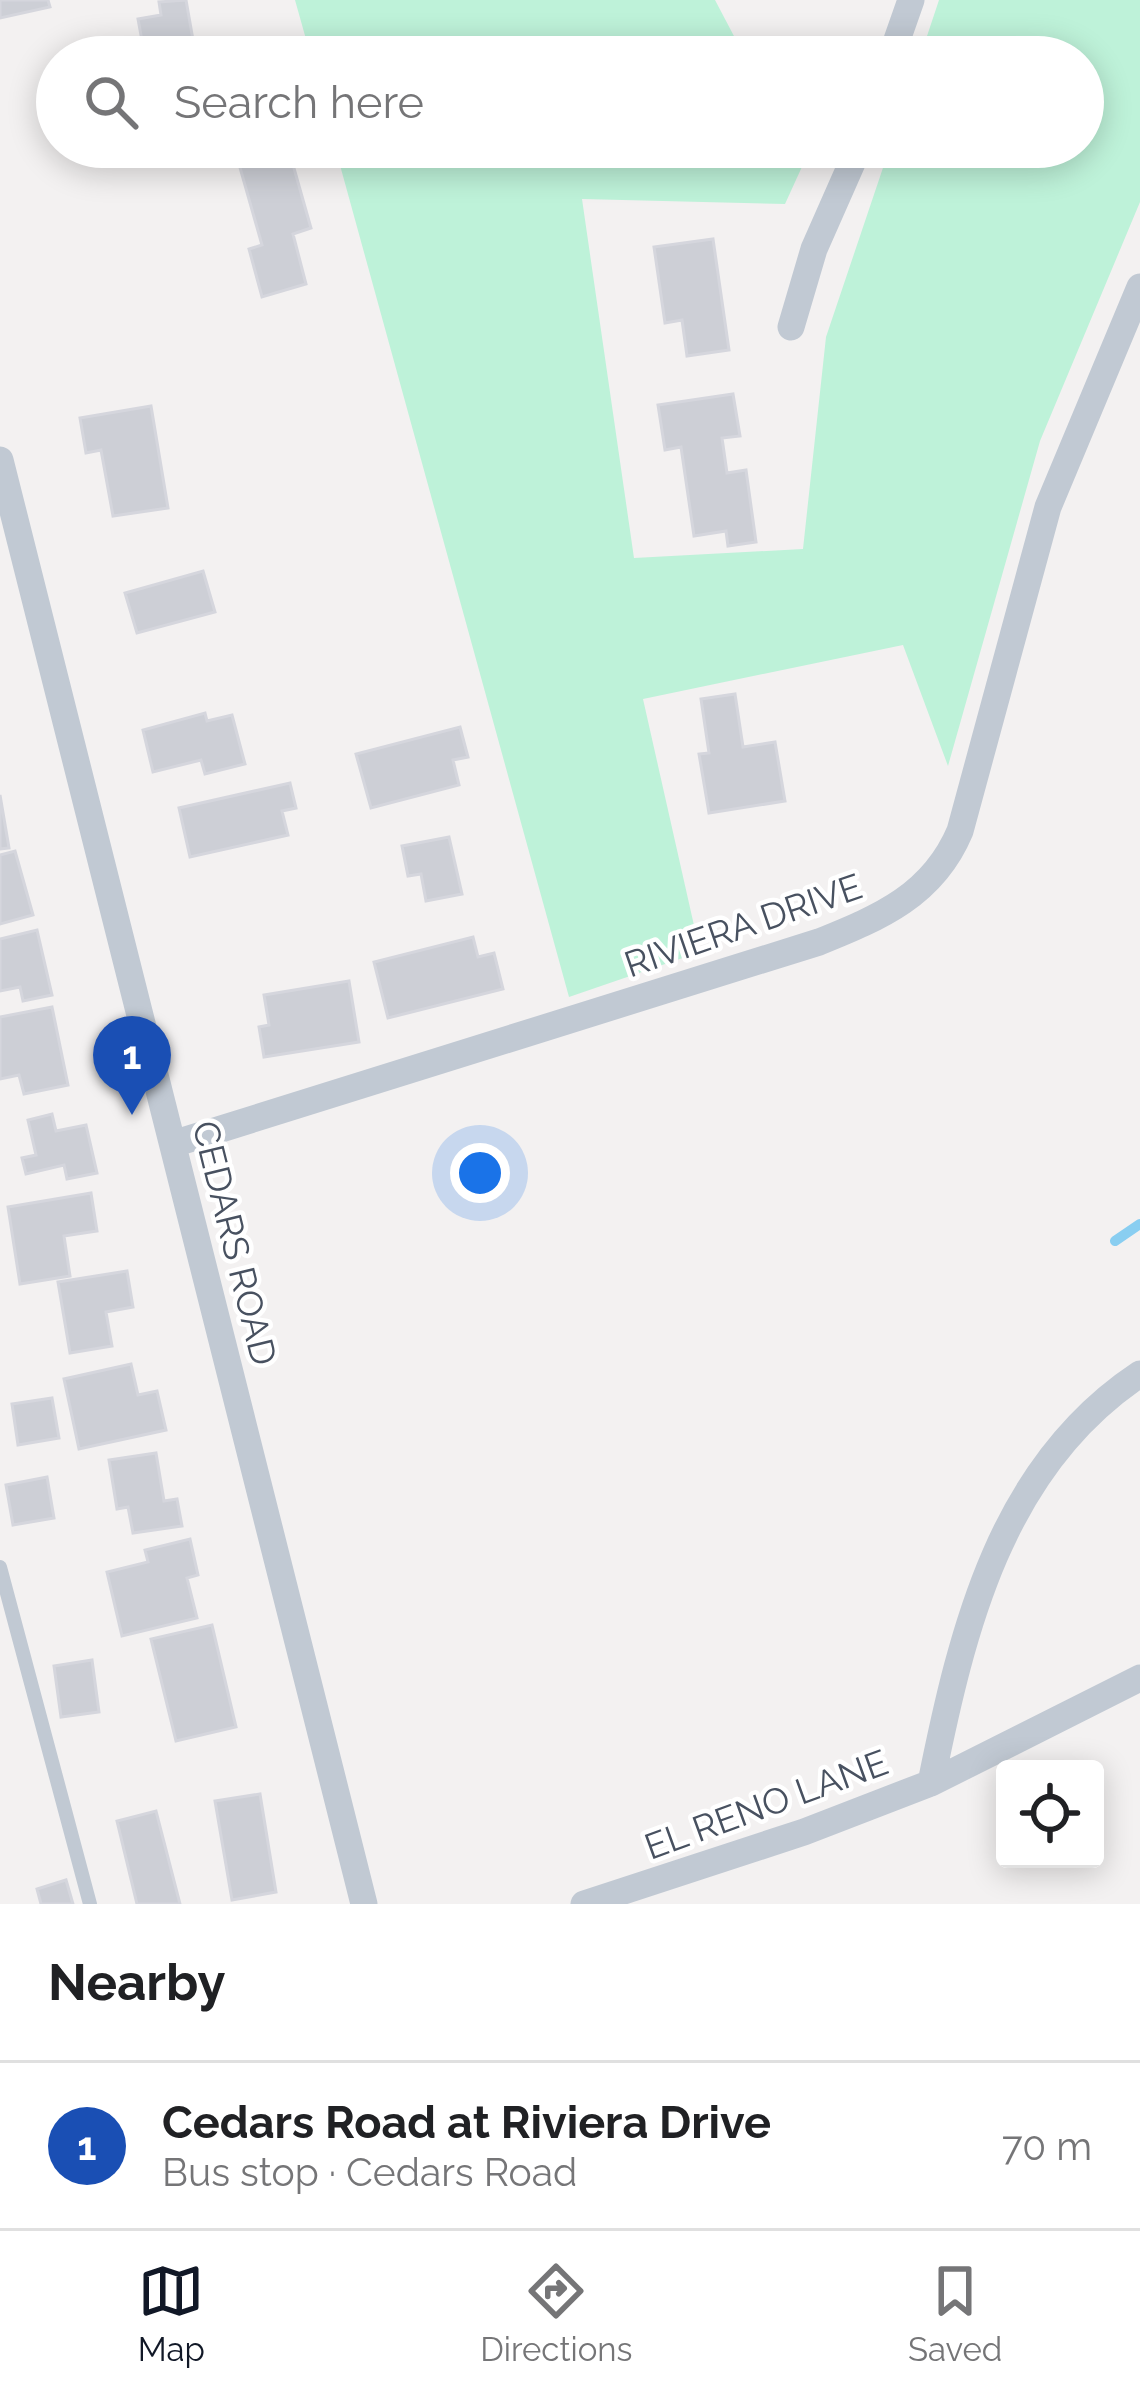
<!DOCTYPE html>
<meta charset="utf-8">
<style>
body{margin:0;font-family:Raleway,sans-serif;background:#f6f6f6;color:#202124}
.controls{position:absolute;right:36px;bottom:36px;display:grid;overflow:hidden;border-radius:12px;box-shadow:0 6px 30px #0003}
.controls button{width:108px;height:108px;display:grid;place-items:center;padding:0;border:0;border-bottom:3px solid #e0e0e0;background:#fff;color:#202124;font:60px sans-serif}
.you{position:absolute;left:480px;top:1173px;width:42px;height:42px;margin:-30px;border:9px solid #fff;border-radius:50%;background:#1a73e8;box-shadow:0 0 0 18px #1a73e833}
.badge{display:grid;place-items:center;width:78px;height:78px;border-radius:50%;background:#111827;color:#fff;font-size:39px;font-weight:700}
.pin{position:absolute;translate:-50% -99px;filter:drop-shadow(0 3px 6px #0008)}
.pin::after{content:'';position:absolute;top:63px;width:42px;height:36px;background:inherit;clip-path:polygon(0 0,100% 0,50% 100%)}
.list{margin:0;padding:0;list-style:none}
h2{display:flex;justify-content:space-between;align-items:center;height:156px;margin:0;padding:0 48px;font-size:51px}
h2 small{font-size:39px;font-weight:400;color:#757577}
.list li{display:grid;grid-template-columns:78px 1fr auto;gap:36px;align-items:center;box-sizing:border-box;height:168px;padding:0 48px;border-top:3px solid #e0e0e0}
.list b{display:block;font-size:45px;white-space:nowrap}
.list p{margin:0;font-size:39px;white-space:nowrap;color:#757577}
.list em{font-size:39px;font-style:normal;color:#757577}
.icon{flex:none;width:66px;height:66px;fill:none;stroke:currentColor;stroke-width:2;stroke-linecap:round;stroke-linejoin:round}
.map{position:relative;flex:none;width:1140px;height:1904px;overflow:hidden}
.search{position:absolute;background:#fff;box-shadow:0 6px 30px #0003;left:36px;right:36px;top:36px;height:132px;display:flex;align-items:center;gap:30px;box-sizing:border-box;padding:0 42px;border-radius:66px;color:#757577;font-size:45px}
.sheet{height:324px;background:#fff}
nav{display:flex;justify-content:space-around;align-items:center;box-sizing:border-box;height:168px;border-top:3px solid #e0e0e0;background:#fff;font-size:33px;color:#757577}
nav a{display:grid;justify-items:center;gap:6px}
nav .on{color:#111827}
.map>svg:first-child{display:block}
.green{fill:#bef2d9}
.lines{fill:none;stroke-linecap:round;stroke-linejoin:round}
.stream{stroke:#89cef1;stroke-width:10}
.building{fill:#cdcfd6;stroke:#d5d6dd;stroke-width:3}
.service{stroke:#c1c9d3;stroke-width:14}
.minor{stroke:#c1c9d3;stroke-width:27}
.labels{text-anchor:middle;dominant-baseline:central;stroke-width:9;stroke-linejoin:round;paint-order:stroke}
.street-label{font-size:36px;fill:#485160;stroke:#fff}
</style>
<div class="map">
<svg width="1140" height="1904" viewBox="0 0 1140 1904">
<rect width="100%" height="100%" fill="#f3f1f1"/>
<path class="green" d="M295,0H715L745,57H311Z
M939,0H1140V202L1040,441L948,766L903,645L643,699L700,952L569,997L335,147H811L785,204L582,199L634,558L803,549L826,337L890,147H1083V57H920Z"/>
<g class="lines">
<path class="stream" d="M1115,1241L1140,1224"/>
</g>
<path class="building" d="M0,0H48L50,7L0,18Z
M186,0L196,57H133L132,48L143,46L138,19L161,15L159,2Z
M245,147H288L311,228L293,234L306,284L262,297L249,249L262,245L235,150Z
M713,239L729,350L687,356L682,320L665,323L654,247Z
M733,394L740,436L722,438L727,473L746,470L756,542L728,546L726,531L694,536L681,447L665,450L658,405Z
M151,406L168,508L113,516L101,450L86,453L80,418Z
M203,571L215,612L137,633L125,593Z
M735,694L743,747L775,742L785,801L709,813L699,754L709,753L701,699Z
M205,713L207,721L232,715L245,764L205,774L201,760L153,772L143,730Z
M460,727L468,757L453,760L459,785L371,808L356,754Z
M290,783L296,808L282,811L288,835L190,857L179,808Z
M0,795L9,848L0,849Z
M449,837L462,894L426,901L421,874L408,876L402,846Z
M15,851L33,915L0,924V855Z
M37,930L52,995L23,1001L20,987L0,991V939Z
M473,937L478,957L494,953L503,989L388,1018L374,962Z
M349,981L359,1042L264,1057L259,1027L269,1025L264,995Z
M52,1007L68,1085L24,1094L19,1075L0,1079V1017Z
M52,1114L56,1131L86,1125L97,1173L67,1179L64,1165L26,1174L22,1158L36,1155L28,1120Z
M91,1193L97,1231L64,1236L70,1276L20,1284L8,1207Z
M127,1271L133,1307L106,1312L112,1346L70,1353L58,1282Z
M131,1364L138,1395L157,1391L166,1430L79,1449L64,1379Z
M52,1398L59,1438L18,1445L12,1404Z
M156,1453L164,1501L177,1499L182,1526L133,1533L128,1507L117,1509L109,1460Z
M47,1477L54,1518L13,1525L6,1485Z
M190,1539L198,1575L187,1578L197,1618L122,1636L107,1572L148,1562L145,1550Z
M212,1625L236,1727L176,1741L151,1639Z
M92,1660L99,1712L61,1717L54,1666Z
M260,1794L276,1892L232,1900L215,1801Z
M156,1811L180,1904H137L117,1821Z
M66,1880L73,1904H41L37,1889Z"/>
<g class="lines">
<path class="service" d="M0,1567L90,1904"/>
<path class="minor" d="M891,57L911,0
M791,327L814,249L859,147
M0,460L364,1904
M173,1144L819,942C881,917 933,895 960,831L1048,507L1140,287
M931,1783C962,1629 1001,1466 1140,1374
M584,1904L804,1832L931,1783L1140,1678"/>
</g>
<g class="labels">
<g class="street-label">
<text transform="translate(743 925) rotate(-19)">RIVIERA DRIVE</text>
<text transform="translate(235 1243) rotate(76)">CEDARS ROAD</text>
<text transform="translate(766 1804) rotate(-20)">EL RENO LANE</text>
</g>
</g>
</svg>
<div class="controls">
<button><svg class="icon" aria-label="locate" viewBox="0 0 24 24"><circle cx="12" cy="12" r="6"/><path d="M12 2v4M12 18v4M2 12h4M18 12h4"/></svg></button>
</div>
<div class="you"></div>
<div class="pin badge" style="left:132px;top:1115px;background:#1a4fb4">1</div>
<div class="search"><svg class="icon" aria-label="search" viewBox="0 0 24 24"><circle cx="10" cy="10" r="6"/><path d="M15 15l6 6"/></svg>Search here</div>
</div>
<section class="sheet">
<h2>Nearby<small></small></h2>
<ul class="list">
<li><span class="badge" style="background:#1a4fb4">1</span><div><b>Cedars Road at Riviera Drive</b><p>Bus stop · Cedars Road</p></div><em>70 m</em></li>
</ul>
</section>
<nav>
<a class="on"><svg class="icon" aria-label="map" viewBox="0 0 24 24"><path d="M3 6l6-2 6 2 6-2v14l-6 2-6-2-6 2zM9 4v14M15 6v14"/></svg>Map</a>
<a><svg class="icon" aria-label="directions" viewBox="0 0 24 24"><path d="M12 3l9 9-9 9-9-9zM9 14v-3h6M13 9l2 2-2 2"/></svg>Directions</a>
<a><svg class="icon" aria-label="saved" viewBox="0 0 24 24"><path d="M7 4h10v16l-5-4-5 4z"/></svg>Saved</a>
</nav>
